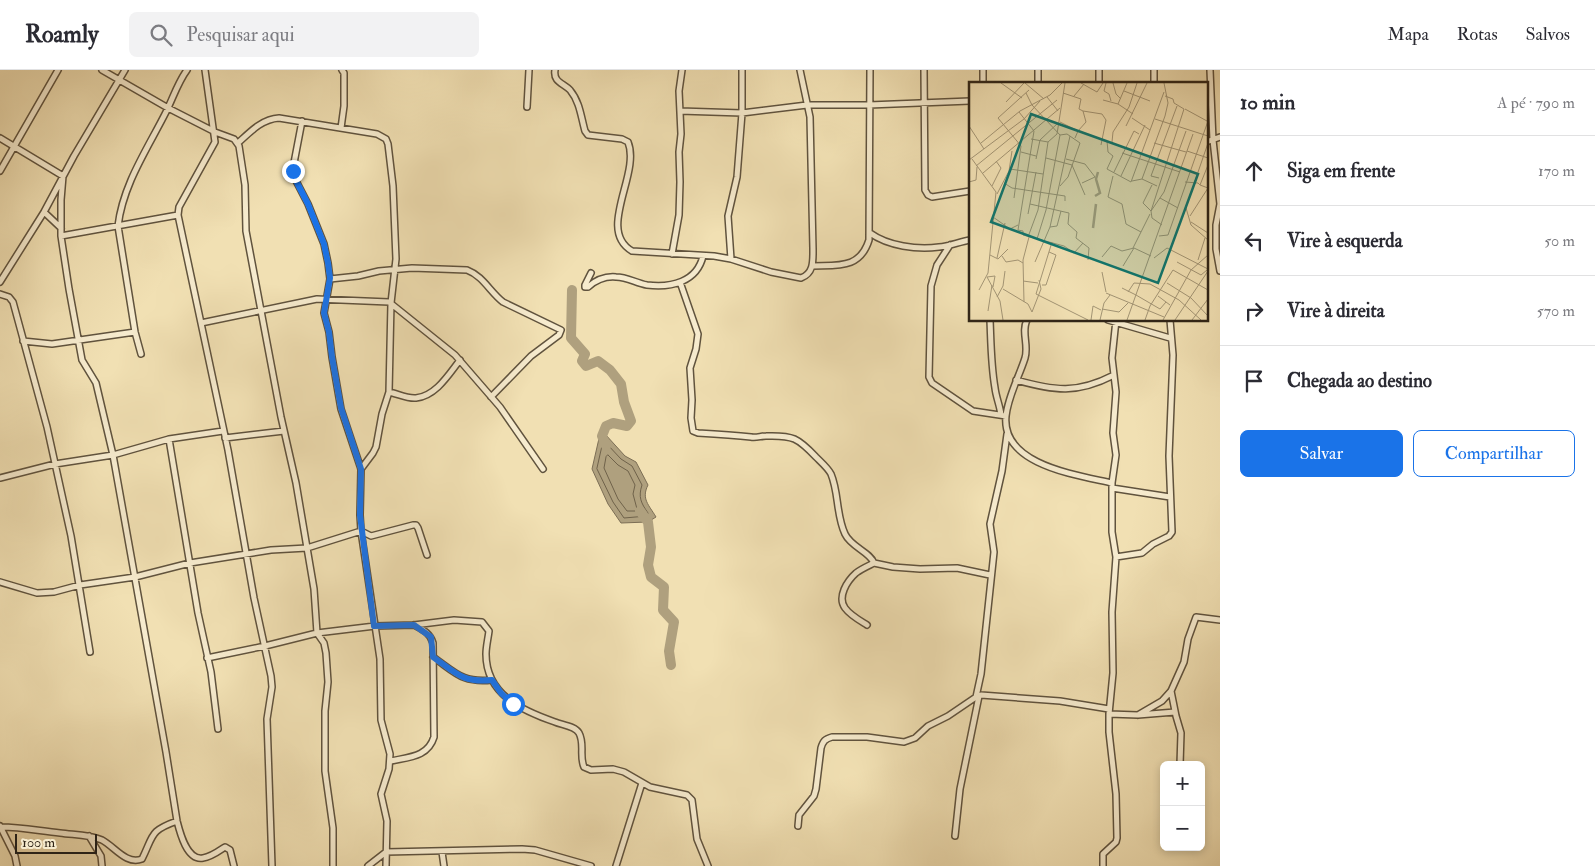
<!DOCTYPE html>
<html lang="pt">
<meta charset="utf-8">
<style>
body{margin:0;font-family:"IM FELL Double Pica",serif;background:#f2f2f3;color:#2b2b33}
.controls{position:absolute;right:15px;bottom:15px;display:grid;overflow:hidden;border-radius:8px;box-shadow:0 2px 8px #0003}
.controls button{width:45px;height:45px;display:grid;place-items:center;padding:0;border:0;border-bottom:1px solid #e1e1e2;background:#fff;color:#2b2b33;font:25px sans-serif}
.scale{position:absolute;left:15px;bottom:12px;width:82px;box-sizing:border-box;padding-left:5px;border:2px solid #2f2417;border-top:0;font-size:14px;line-height:18px;white-space:nowrap;color:#2f2417;-webkit-text-stroke:4px #f6ebce;paint-order:stroke}
.stop{position:absolute;width:15px;height:15px;margin:-11px;border:4px solid #1a73e8;border-radius:50%;background:#fff}
.stop.end{background:#1a73e8;border-color:#fff;box-shadow:0 1px 5px #0008}
.list{margin:0;padding:0;list-style:none}
h2{display:flex;justify-content:space-between;align-items:center;height:65px;margin:0;padding:0 20px;font-size:21px}
h2 small{font-size:16px;font-weight:400;color:#7c7c81}
.list li{display:grid;grid-template-columns:32px 1fr auto;gap:15px;align-items:center;box-sizing:border-box;height:70px;padding:0 20px;border-top:1px solid #e1e1e2}
.list b{display:block;font-size:19px;white-space:nowrap}
.list em{font-size:16px;font-style:normal;color:#7c7c81}
.actions{display:flex;gap:10px;padding:15px 20px}
.actions a{flex:1;padding:11px 0;border:1px solid #1a73e8;border-radius:8px;text-align:center;font-size:18px;color:#1a73e8}
.actions .main{background:#1a73e8;color:#fff}
.icon{flex:none;width:28px;height:28px;fill:none;stroke:currentColor;stroke-width:2;stroke-linecap:round;stroke-linejoin:round}
.map{position:relative;flex:none;width:1220px;height:796px;overflow:hidden}
header{display:flex;align-items:center;gap:30px;box-sizing:border-box;height:70px;padding:0 25px;background:#fff;border-bottom:1px solid #e1e1e2}
header strong{font-size:24px}
nav{display:flex;gap:28px;margin-inline-start:auto;font-size:18px}
.search{width:350px;height:45px;background:#f2f2f3;display:flex;align-items:center;gap:12px;box-sizing:border-box;padding:0 18px;border-radius:8px;color:#7c7c81;font-size:19px}
main{display:flex}
aside{flex:1;background:#fff}
.map>svg:first-child{display:block}
.water{fill:#afa07e;stroke:#7c6e55}
.lines{fill:none;stroke-linecap:round;stroke-linejoin:round}
.shore{stroke:#6f624a;stroke-width:1}
.river{stroke:#afa07e;stroke-width:10}
.minor-casing{stroke:#60533e;stroke-width:8}
.minor{stroke:#f6ebce;stroke-width:5}
.route{stroke:#1a73e8;stroke-width:6}
.inset-river{fill:none;stroke:#afa07e;stroke-width:2.5}
.inset-road{fill:none;stroke:#a39575;stroke-width:1}
.view{fill:#0f766e;fill-opacity:0.15;stroke:#0f766e;stroke-width:2.5}
.inset-edge{fill:none;stroke:#2f2417;stroke-width:2.5}
</style>
<header>
<strong>Roamly</strong>
<div class="search"><svg class="icon" aria-label="search" viewBox="0 0 24 24"><circle cx="10" cy="10" r="6"/><path d="M15 15l6 6"/></svg>Pesquisar aqui</div>
<nav><a>Mapa</a><a>Rotas</a><a>Salvos</a></nav>
</header>
<main>
<div class="map">
<svg width="1220" height="796" viewBox="0 0 1220 796">
<rect width="100%" height="100%" fill="#f1e0b3"/>
<filter id="stains"><feTurbulence type="fractalNoise" baseFrequency=".004" numOctaves="4"/><feColorMatrix values="0 0 0 0 .2 0 0 0 0 .09 0 0 0 0 .02 0 0 0 .5 -.17"/></filter>
<radialGradient id="worn" r=".72"><stop offset=".6" stop-color="#630" stop-opacity="0"/><stop offset="1" stop-color="#630" stop-opacity=".3"/></radialGradient>
<path class="water" d="M600,364H605L625,386L636,392L648,415C641,429 649,435 656,447L648,452L621,453L608,434L592,399Z"/>
<g class="lines">
<path class="shore" d="M603,373H606L621,389L632,396L642,415C638,427 641,433 648,443L647,446L624,448L613,432L597,399Z
M608,385L618,395L628,401L635,415L633,424L637,439L636,441H627L618,429L604,398L606,387Z"/>
<path class="river" d="M572,220L571,268L585,284L582,291L586,296L598,291L610,300L621,314L624,332L631,351L627,356L613,353L606,356L602,366L606,376
M640,441L648,452L651,477L648,495L651,507L664,517L663,540L674,552L669,581L671,595"/>
<defs>
<path id="minor" d="M102,0L168,38L215,62L234,69L239,76L245,115L246,161L281,347L296,413L314,519L317,563L324,573L326,583L328,612L325,641V701L333,758V796
M205,0L215,72L184,128L179,137L178,145L228,380L254,528L271,606L272,617L267,649L272,796
M555,0C553,12 563,13 570,20C580,32 581,47 585,61L588,65L622,69L628,72C641,104 596,160 632,181L714,186L731,189L771,202L801,208C814,203 813,191 813,179L810,47L800,0
M924,0L925,120L928,125L932,127L970,121
M1099,0V14
M1154,0V14
M1210,0L1213,70L1220,134L1216,155V179L1220,201
M983,14V0
M1038,14V0
M527,37L529,0
M680,41L742,43L807,35H869L970,31
M302,51L294,93V107L308,134L324,174L328,193L330,209L324,243L329,262L332,287L341,339L361,399L360,445L361,461L380,589L381,650L390,684L389,699L381,724L387,751L386,796
M341,58L344,36V3L342,0
M0,68L63,106L61,130V166L69,219L82,290L96,313L113,385L166,682L177,751C180,763 187,791 203,788C211,787 219,781 225,777L230,780L234,796
M1206,72L1220,67
M238,73C250,62 262,49 279,48L377,64L386,69L388,74L393,116L396,189L391,233L389,322L382,344L376,377L373,383L361,399
M0,101L58,0
M44,142L61,158
M870,163C888,176 917,180 939,177C949,176 959,172 970,170
M61,166L178,145
M950,175L937,195L931,216L929,307L932,313L973,341L1006,346
M672,184L679,145L680,112L679,82L681,64L679,21L682,0
M731,189L728,146L737,107L742,43V0
M813,196C838,195 860,199 869,170L870,0
M591,203L585,215V217H588C596,210 605,206 616,207C627,207 636,213 647,215C671,218 697,212 703,186
M330,209L358,206L379,201L412,198L467,200C483,206 490,222 503,232L561,260L559,265L531,286L491,327
M0,212L44,142L74,86L125,0
M680,212L698,264L696,279L690,298L692,330L691,348L693,361L698,363C716,364 733,365 751,367C756,368 761,366 766,366C793,365 798,368 816,387C821,392 828,398 831,404C839,423 836,445 845,464C851,477 870,482 874,493
M0,224L9,227L13,232L47,357L71,466L90,582
M990,250C991,273 991,295 995,318C996,327 1000,336 1001,345
M1027,250C1021,262 1029,275 1025,288C1019,307 1008,326 1006,346C1001,395 1077,405 1112,413
M1108,250L1170,268
M201,253L317,229L389,232L455,285L500,337L543,399
M23,271L52,274L135,262
M141,284L135,262L118,156C123,114 148,78 166,42C173,28 178,12 187,0
M1016,310C1055,321 1077,324 1114,305
M389,322C398,324 408,329 416,328C436,326 449,304 460,290
M225,368L284,361
M169,369L198,543L211,602L218,659
M0,408L55,394L113,385L169,369L223,361
M1112,418L1170,427
M1116,487L1142,483L1153,474L1169,466L1172,462L1169,386L1173,285L1170,250
M0,512L37,523L54,522L80,515L135,507L190,493L271,480L307,478L361,461L371,466L413,455H416L418,458L427,485
M867,555C859,550 850,545 845,538C837,527 847,511 856,503C861,499 868,496 874,493L893,497L920,499L957,498L990,505
M433,587C456,603 462,613 492,610
M207,588L265,576L317,563L375,556L414,555L454,550L482,552L489,561C488,569 486,577 486,584C486,625 523,641 555,652C562,655 575,656 579,663C585,674 579,686 584,697L591,700L613,699L624,702L650,717L687,725L692,730L697,769L708,796
M1171,621L1176,646L1181,663L1180,695
M976,627L981,604L994,482L990,454L1002,401L1007,364
M1109,644L1138,645L1175,642
M1138,645L1162,631L1171,621L1184,592L1188,569L1196,547L1220,550
M391,691C409,687 428,687 434,667L433,573C430,563 423,560 414,555
M0,756L15,786L17,796
M798,756L799,745L814,726L816,719L821,678C823,671 825,669 832,667H867L904,672L915,668L928,656L948,646L976,627L981,625L1060,631L1109,639
M1,757C21,757 40,761 60,763C74,765 88,764 102,770C115,777 126,795 142,789C154,765 149,761 177,751
M89,766L101,786L102,796
M955,766L960,719L979,626
M442,782L444,796
M368,796L386,782L522,779L535,780L591,796
M616,796L642,713
M1103,796V784L1116,772L1117,768L1116,724L1109,662V644L1113,603L1112,542L1116,487L1112,462V413L1116,385L1113,363L1116,322L1112,288L1116,250"/>
</defs>
<use href="#minor" class="minor-casing"/>
<use href="#minor" class="minor"/>
</g>
<g class="lines">
<path class="route" d="M293,101L294,107L308,134L324,174L328,193L330,208L324,243L329,262L332,287L341,338L361,399L360,445L374,556L414,555L431,567L433,587C456,603 462,613 492,610L501,623L513,634"/>
</g>
<g transform="translate(969 12)">
<rect width="239" height="239" fill="#f1e0b3"/>
<path class="inset-river" d="M126,114L131,111L127,97L129,90M124,146L127,122"/>
<path class="inset-road" d="M32,1L53,16M56,1L75,17M112,1L128,10L134,1M137,1L135,9L140,12L142,19M144,1L147,12L152,17M155,9L181,19M57,11L63,23L91,53L77,128L68,157M94,11L112,17L110,27L114,29L117,40L109,49M105,14L115,2M78,15L89,29M134,18L149,22L164,32M37,20L55,1M149,22L158,1M216,27L238,39M114,29L133,32L137,38L132,63M50,30L65,49L49,148L54,149V153L95,164L105,171L114,161M163,36L181,48M186,37L239,54M91,40L109,49L106,56M0,44L15,67M157,44L178,1M91,53L98,52L111,61L99,95L91,104M62,57L79,60M138,59L139,70L144,74L138,87L162,100L195,10M143,60L144,50L160,25L168,1M12,61L51,29L81,13L93,1M185,61L217,70M218,69L239,76M52,70L67,74M153,71L211,90M77,76L103,83L116,113M3,77L27,110L19,191L10,208M67,77L71,58L89,41M97,77L116,82L126,95L113,101M0,78L55,37L71,19M7,84L88,18M41,87L74,92M145,90L165,49L170,52M14,91L91,26M144,94L139,115L153,122L157,142L172,150M152,94L176,43M190,96L182,94L208,24M173,97L188,104M163,99L173,97L196,34L199,21L195,1M0,100L7,98L8,85M216,100L229,101L231,103L239,106L221,134M35,101L43,106L96,114V119M183,103L174,121L182,129L183,136L193,143M231,103L239,83M23,104L32,86L27,79M28,112L40,89L43,69M45,116L52,64L29,36L60,8M191,116L209,126M61,122L100,131L99,142L108,150L107,156L120,166L119,178M217,126L222,143L239,158M182,129L215,27L205,21L204,17L196,14M182,129L195,110L217,49M59,132L67,90M214,134L239,61M24,135L41,147L49,143M222,140L239,151M81,145L88,144L92,129M190,154L199,153L239,39M59,155L69,128L79,60L88,52L96,1M83,160L67,212L119,238M164,166L181,132M21,173L29,177L39,167M33,174L37,180L49,178L54,181M133,175L142,164L153,169L165,166L182,174M28,176L36,141M185,176L198,166L239,187M229,178L236,156M66,180L81,145L101,54M208,180L232,193L238,188M154,184L165,166M133,190L137,210M18,195L31,219L34,238M18,195L26,194L24,205M54,199L69,201M198,201L222,216L239,234M73,203H77L87,173L80,170M153,206L167,213M34,207L59,222L63,230M159,210L165,201L181,202L210,218L232,238M137,211L195,235M167,213L191,227L197,220M189,214L201,223M28,215L34,204L36,189M55,220L54,178L60,155M133,227L150,230L159,221M19,229L23,203M63,230L72,207L70,198M122,238L124,224L132,228M131,238L135,221L141,213M158,238L224,52M176,238L181,224L204,188L239,208M194,238L222,188L239,173M206,238L239,189M223,238L239,217"/>
<path class="view" d="M62,32L229,92L189,201L22,140Z"/>
<rect width="239" height="239" class="inset-edge"/>
</g>
<rect width="100%" height="100%" filter="url(#stains)"/>
<rect width="100%" height="100%" fill="url(#worn)"/>
</svg>
<div class="controls">
<button>+</button>
<button>−</button>
</div>
<div class="scale">100 m</div>
<div class="stop" style="left:513px;top:634px"></div>
<div class="stop end" style="left:293px;top:101px"></div>
</div>
<aside>
<h2>10 min<small>A pé · 790 m</small></h2>
<ul class="list">
<li><svg class="icon" aria-label="ahead" viewBox="0 0 24 24"><path d="M12 20V5M6 11l6-6 6 6"/></svg><div><b>Siga em frente</b></div><em>170 m</em></li>
<li><svg class="icon" aria-label="left" viewBox="0 0 24 24"><path d="M17 20v-9H6M10 6l-5 5 5 5"/></svg><div><b>Vire à esquerda</b></div><em>50 m</em></li>
<li><svg class="icon" aria-label="right" viewBox="0 0 24 24"><path d="M7 20v-9h11M14 6l5 5-5 5"/></svg><div><b>Vire à direita</b></div><em>570 m</em></li>
<li><svg class="icon" aria-label="arrive" viewBox="0 0 24 24"><path d="M6 21V4h12l-3 4 3 4H6"/></svg><div><b>Chegada ao destino</b></div></li>
</ul>
<div class="actions"><a class="main">Salvar</a><a>Compartilhar</a></div>
</aside>
</main>
